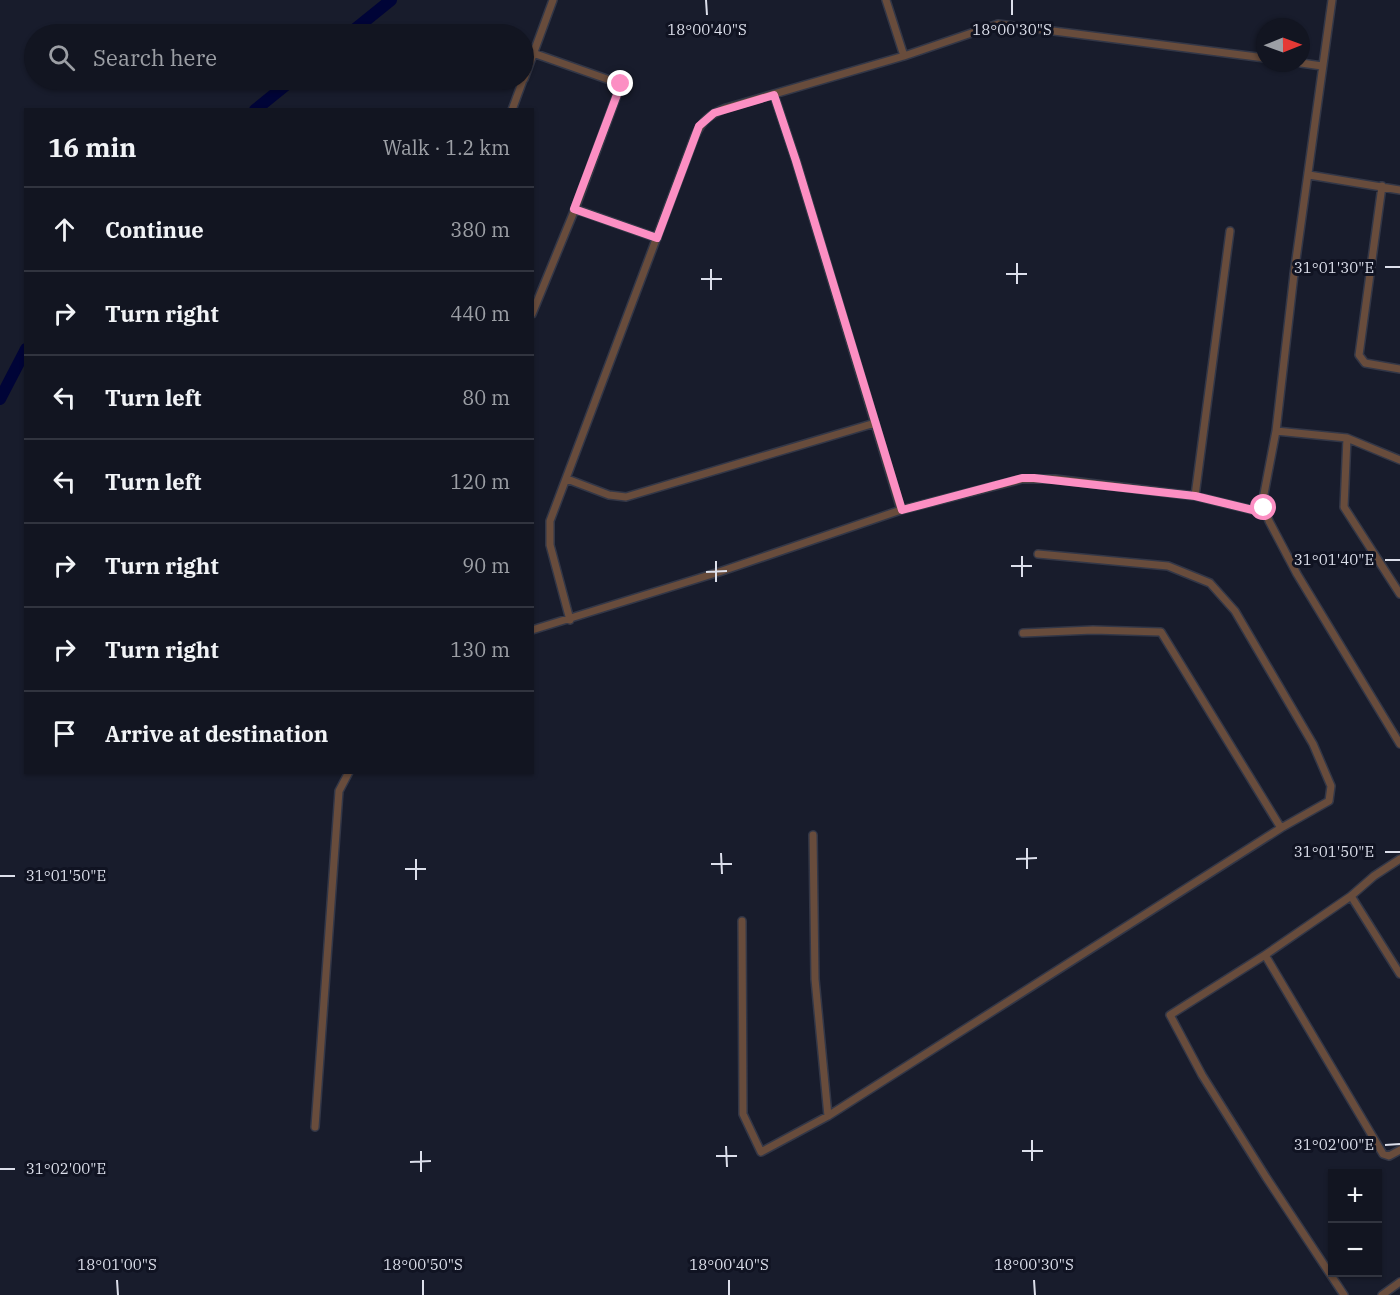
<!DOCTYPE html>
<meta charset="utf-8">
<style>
body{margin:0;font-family:"IBM Plex Serif",serif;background:#1f222e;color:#f1f3f6}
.controls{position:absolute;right:18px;bottom:18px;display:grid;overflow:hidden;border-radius:0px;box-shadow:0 2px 4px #0004}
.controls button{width:54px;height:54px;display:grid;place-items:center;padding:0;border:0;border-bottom:2px solid #31343f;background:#121521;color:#f1f3f6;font:30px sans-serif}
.compass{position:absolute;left:1256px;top:18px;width:54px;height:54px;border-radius:50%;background:#121521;box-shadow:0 2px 4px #0004;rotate:89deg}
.stop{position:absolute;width:18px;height:18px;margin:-14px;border:4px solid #fc8fc3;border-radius:50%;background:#fff}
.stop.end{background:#fc8fc3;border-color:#fff;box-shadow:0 2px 6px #0008}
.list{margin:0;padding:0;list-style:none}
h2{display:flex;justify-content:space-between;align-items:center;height:78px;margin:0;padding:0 24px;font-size:26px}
h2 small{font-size:20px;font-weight:400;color:#9c9fa5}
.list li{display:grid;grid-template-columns:39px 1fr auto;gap:18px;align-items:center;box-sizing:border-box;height:84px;padding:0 24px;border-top:2px solid #31343f}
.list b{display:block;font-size:22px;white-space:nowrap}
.list em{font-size:20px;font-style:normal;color:#9c9fa5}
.icon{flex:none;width:33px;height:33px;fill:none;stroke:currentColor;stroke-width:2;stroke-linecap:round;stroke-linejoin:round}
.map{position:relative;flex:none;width:1400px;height:1295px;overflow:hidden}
.search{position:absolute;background:#121521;box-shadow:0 2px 4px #0004;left:24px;top:24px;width:510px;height:66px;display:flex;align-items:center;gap:15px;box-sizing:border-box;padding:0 21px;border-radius:33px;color:#9c9fa5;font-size:22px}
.panel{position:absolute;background:#121521;box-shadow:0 2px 4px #0004;left:24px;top:108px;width:510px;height:666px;border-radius:0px}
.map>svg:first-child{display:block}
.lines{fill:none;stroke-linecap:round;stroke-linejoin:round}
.river{stroke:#000437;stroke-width:12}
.street-casing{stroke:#333747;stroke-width:10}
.street{stroke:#684c3c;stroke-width:7}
.route{stroke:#fc8fc3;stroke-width:8}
.ticks{fill:none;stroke:#dcdfeb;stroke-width:2}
.ticks-label{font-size:15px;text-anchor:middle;fill:#dcdfeb;stroke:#101322;stroke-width:6;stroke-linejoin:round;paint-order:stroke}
</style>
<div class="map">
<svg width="1400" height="1295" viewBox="0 0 1400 1295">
<rect width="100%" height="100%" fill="#181c2c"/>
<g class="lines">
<path class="river" d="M349,34L391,0
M255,110L292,80
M0,399L26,349"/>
<defs>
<path id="street" d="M886,0L904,56
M1332,0L1294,274L1276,431L1264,494V508L1269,521L1297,574L1400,744
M1301,63L1322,66
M524,79L553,0
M774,95L796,161L901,510
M512,110L523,80
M1309,175L1400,190
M1382,186L1359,355L1365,363L1400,369
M575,209L657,238
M532,314L575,209L621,84L533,53
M1276,431L1347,438L1400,460
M1347,438L1344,507L1400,594
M567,479L609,495L626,497L875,423
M1195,496L1230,231
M570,620L550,545V521L695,136C702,121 710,114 726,108L904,56L998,24L1265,58
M532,630L719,572L901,510L1022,479H1055L1195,496L1265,513
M1023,633L1093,630L1161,632L1281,828
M813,835L815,979L828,1116
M1351,896L1374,876L1400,859
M742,921L743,1114L761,1152L828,1116L1281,828L1329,801L1331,786L1313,744L1235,611L1210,583L1168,566L1038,554
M1265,955L1383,1154L1389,1156L1400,1150
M315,1127L339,791L349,772
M1344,1295L1266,1177L1202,1075L1170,1015L1265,955L1351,896L1400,974
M1382,1295L1400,1282"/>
</defs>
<use href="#street" class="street-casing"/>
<use href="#street" class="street"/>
</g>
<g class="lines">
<path class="route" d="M621,84L574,209L657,238L699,126L714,113L774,95L796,161L902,510L1022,478H1034L1195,496L1265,513L1264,508"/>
</g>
<path class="ticks" d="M706,0L707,15M1012,0V15M1017,263V284M1385,267H1400M711,269V290M1006,274H1027M701,279H722M1022,556V577M1385,560H1400M716,561V582M1011,566H1032M706,572L727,571M1027,848V869M1385,852H1400M721,853L722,874M416,859V880M1016,859L1037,858M711,864H732M405,869H426M0,876H15M1032,1140V1161M1385,1145L1400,1144M726,1146L727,1167M421,1151V1172M1022,1151H1043M716,1156H737M410,1162L431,1161M0,1169H15M117,1280L118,1295M423,1280V1295M729,1280V1295M1034,1280L1035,1295"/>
<g class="ticks-label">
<text x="707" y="35">18°00'40"S</text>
<text x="1012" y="35">18°00'30"S</text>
<text x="1334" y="273">31°01'30"E</text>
<text x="1334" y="565">31°01'40"E</text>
<text x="1334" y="857">31°01'50"E</text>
<text x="66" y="881">31°01'50"E</text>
<text x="1334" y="1150">31°02'00"E</text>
<text x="66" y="1174">31°02'00"E</text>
<text x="117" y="1270">18°01'00"S</text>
<text x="423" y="1270">18°00'50"S</text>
<text x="729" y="1270">18°00'40"S</text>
<text x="1034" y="1270">18°00'30"S</text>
</g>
</svg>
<div class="controls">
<button>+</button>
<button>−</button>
</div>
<svg class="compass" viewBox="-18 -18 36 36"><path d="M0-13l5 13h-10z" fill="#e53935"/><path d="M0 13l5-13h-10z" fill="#9c9fa5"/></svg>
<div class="stop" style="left:1264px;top:508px"></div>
<div class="stop end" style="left:621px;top:84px"></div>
<div class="search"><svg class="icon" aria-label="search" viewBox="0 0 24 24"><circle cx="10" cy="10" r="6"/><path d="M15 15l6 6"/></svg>Search here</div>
<section class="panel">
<h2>16 min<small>Walk · 1.2 km</small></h2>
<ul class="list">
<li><svg class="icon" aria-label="ahead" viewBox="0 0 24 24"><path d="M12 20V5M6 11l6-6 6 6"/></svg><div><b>Continue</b></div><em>380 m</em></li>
<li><svg class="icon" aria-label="right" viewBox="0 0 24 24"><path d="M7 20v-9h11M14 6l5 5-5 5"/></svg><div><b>Turn right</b></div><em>440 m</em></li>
<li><svg class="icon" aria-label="left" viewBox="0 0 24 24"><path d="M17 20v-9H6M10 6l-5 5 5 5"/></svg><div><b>Turn left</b></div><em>80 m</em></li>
<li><svg class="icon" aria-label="left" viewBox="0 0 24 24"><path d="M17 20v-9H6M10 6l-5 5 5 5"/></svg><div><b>Turn left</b></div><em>120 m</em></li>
<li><svg class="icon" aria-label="right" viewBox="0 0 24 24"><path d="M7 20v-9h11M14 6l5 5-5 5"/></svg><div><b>Turn right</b></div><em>90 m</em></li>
<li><svg class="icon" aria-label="right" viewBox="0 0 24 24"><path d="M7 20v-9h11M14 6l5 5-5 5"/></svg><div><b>Turn right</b></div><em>130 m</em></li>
<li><svg class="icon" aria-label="arrive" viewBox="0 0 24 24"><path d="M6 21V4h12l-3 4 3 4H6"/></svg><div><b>Arrive at destination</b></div></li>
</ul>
</section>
</div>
